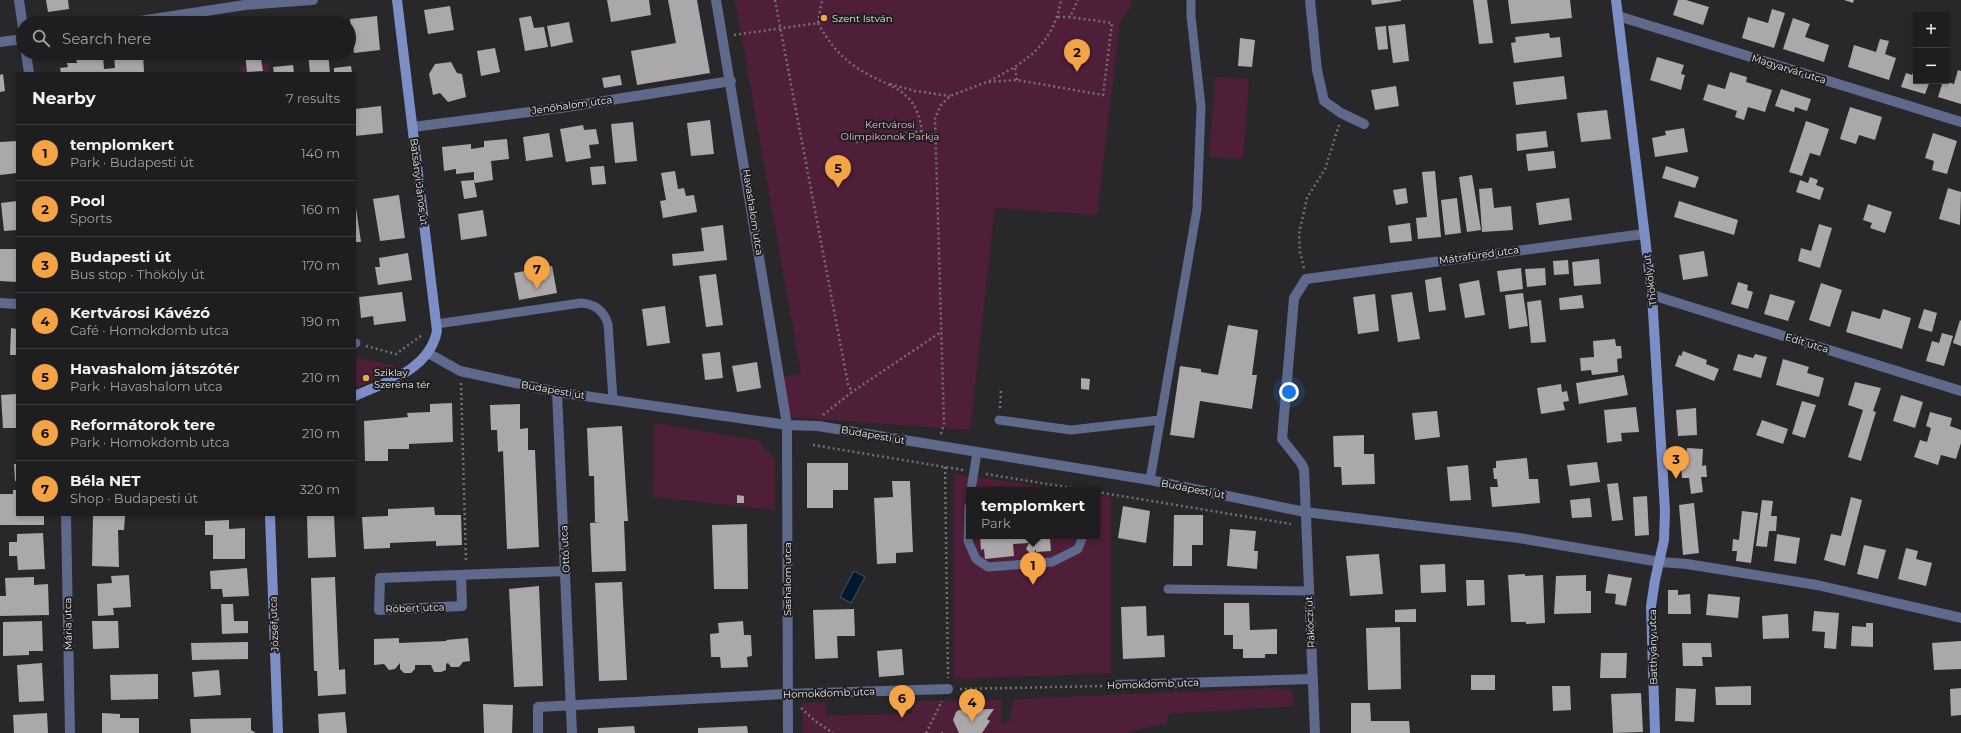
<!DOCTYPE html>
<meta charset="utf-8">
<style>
body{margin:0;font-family:Montserrat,sans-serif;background:#262629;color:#f1f3f6}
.controls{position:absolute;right:12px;top:12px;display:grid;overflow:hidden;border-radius:0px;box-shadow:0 2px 6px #0003}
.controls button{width:36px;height:36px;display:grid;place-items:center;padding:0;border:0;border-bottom:1px solid #3c3b3e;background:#1e1d20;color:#f1f3f6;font:20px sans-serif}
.you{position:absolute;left:1289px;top:392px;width:14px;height:14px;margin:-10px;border:3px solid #fff;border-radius:50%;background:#1a73e8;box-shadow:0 0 0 6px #1a73e833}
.badge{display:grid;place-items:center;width:26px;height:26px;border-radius:50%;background:#f4a444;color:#111;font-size:13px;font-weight:700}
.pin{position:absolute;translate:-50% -33px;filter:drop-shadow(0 1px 2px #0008)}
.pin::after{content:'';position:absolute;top:21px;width:14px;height:12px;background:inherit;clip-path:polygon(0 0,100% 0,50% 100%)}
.popup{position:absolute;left:966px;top:487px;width:134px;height:52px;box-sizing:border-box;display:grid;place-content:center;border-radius:0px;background:#1e1d20;filter:drop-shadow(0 1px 3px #0005);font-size:13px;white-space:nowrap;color:#a1a2a5}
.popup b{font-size:15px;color:#f1f3f6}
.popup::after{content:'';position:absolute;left:50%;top:100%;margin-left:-8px;border:8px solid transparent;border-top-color:#1e1d20}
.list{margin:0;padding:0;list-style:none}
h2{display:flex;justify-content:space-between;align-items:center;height:52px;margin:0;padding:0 16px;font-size:17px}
h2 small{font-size:13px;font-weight:400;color:#a1a2a5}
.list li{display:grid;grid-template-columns:26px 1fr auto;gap:12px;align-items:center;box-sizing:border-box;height:56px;padding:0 16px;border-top:1px solid #3c3b3e}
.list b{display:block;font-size:15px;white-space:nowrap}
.list p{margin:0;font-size:13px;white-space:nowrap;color:#a1a2a5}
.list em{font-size:13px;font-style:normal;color:#a1a2a5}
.icon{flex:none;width:22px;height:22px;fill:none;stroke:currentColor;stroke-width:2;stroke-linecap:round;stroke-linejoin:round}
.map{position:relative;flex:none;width:1961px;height:733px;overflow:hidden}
.search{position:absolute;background:#1e1d20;box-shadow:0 2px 6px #0003;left:16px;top:16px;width:340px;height:44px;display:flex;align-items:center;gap:10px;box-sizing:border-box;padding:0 14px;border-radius:22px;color:#a1a2a5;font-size:15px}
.panel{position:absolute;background:#1e1d20;box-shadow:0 2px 6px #0003;left:16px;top:72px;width:340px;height:444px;border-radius:0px}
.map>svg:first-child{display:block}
.green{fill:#4f1f39}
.water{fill:#00192d;stroke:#465765}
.building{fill:#aba8ab}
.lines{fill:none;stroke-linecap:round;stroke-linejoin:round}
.path{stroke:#727174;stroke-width:2.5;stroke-dasharray:2 3;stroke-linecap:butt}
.lane{stroke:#5e698c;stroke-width:9}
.street{stroke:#5e698c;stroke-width:10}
.secondary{stroke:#7d8ec6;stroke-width:10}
.poi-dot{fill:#f4a444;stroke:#1e1e20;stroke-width:1.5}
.labels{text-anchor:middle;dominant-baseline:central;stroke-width:4;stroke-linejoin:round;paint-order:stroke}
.poi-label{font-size:10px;fill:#e8e7e9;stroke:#1e1e20;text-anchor:start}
.street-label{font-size:10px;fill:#e8e7e9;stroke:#1e1e20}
.park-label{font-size:10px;fill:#f8b0d3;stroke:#1e1e20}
</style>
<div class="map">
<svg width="1961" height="733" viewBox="0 0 1961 733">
<rect width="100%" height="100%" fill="#28272a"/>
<path class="green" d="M735,0H1132L1130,8L1120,21L1097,215L995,208L970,430L788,417L783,376L801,374Z
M268,63L269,73H242L241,66Z
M1215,77L1249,79L1243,159L1209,157Z
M355,357L400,367L355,388Z
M654,423L757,440L775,459V510L653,497Z
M954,474L1065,490H969V536H1097V495L1111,497V673L954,679Z
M1280,688L1292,691L1294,706L1169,714L1167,723L1125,733H803L802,703L825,702L826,715L912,714V701L1002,700L1001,721L1004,724L1009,722L1014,699Z"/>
<path class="water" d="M854,571L865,577L851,603L840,597Z"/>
<path class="building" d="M46,0H68L69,9L48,12Z
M607,0H649L651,15L611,22Z
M668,0H697L710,73L637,85L631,51L676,43Z
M1371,0H1401V1L1372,5Z
M1473,0H1487L1493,43L1479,44Z
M1508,0H1570L1572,18L1511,24Z
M1678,0H1686L1709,7L1703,25L1673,15Z
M1844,0H1854L1853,3Z
M450,6L454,30L428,34L424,10Z
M1772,9L1785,13L1774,48L1742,38L1748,17L1768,23Z
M377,16L380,50L354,53L350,19Z
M531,16L534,28L544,27L548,47L525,51L519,18Z
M1793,18L1810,24L1805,37L1829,45L1824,62L1783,49Z
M569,22L573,42L551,47L547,26Z
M1405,24L1409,61L1393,63L1388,26Z
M1386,26L1388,49L1378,50L1375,27Z
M1549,33L1550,38L1560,37L1562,57L1514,63L1511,43L1516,42L1515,37Z
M1240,38L1255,40L1252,67L1238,66Z
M1880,39L1889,41L1885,54L1896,58L1889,80L1848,67L1854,45L1876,52Z
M495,48L500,72L481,76L477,51Z
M131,53H143L144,73H61L60,68L68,67L67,63H77L76,58L103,56L104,69L115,68L114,55Z
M245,53H260L263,71L247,72Z
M308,53H328L330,73H310Z
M1657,57L1684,65L1681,74L1685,75L1681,90L1650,80Z
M451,62L457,73L462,74L466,97L448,102L440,93L433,95L429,74L435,64Z
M293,65L294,73H274L273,67Z
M351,66L352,73H334V68Z
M1914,70L1916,71V81H1930L1925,94L1901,87L1906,73L1912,75Z
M1958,70L1961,71V104L1938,97L1943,81L1954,84Z
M1730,72L1747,77L1746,82L1772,90L1765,112L1748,107L1744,120L1735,117L1737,111L1703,100L1708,84L1725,89Z
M3,74L5,91L0,92V75Z
M620,75L622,85L604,88L602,78Z
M1564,76L1567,99L1516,105L1513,82Z
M1396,86L1399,106L1375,110L1371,90Z
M1781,89L1811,99L1807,111L1795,107L1794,112L1775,106Z
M381,106L383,133L355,136V109Z
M1850,107L1882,117L1875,140L1859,135L1856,144L1840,139Z
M1607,110L1611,139L1581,142L1577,113Z
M710,120L714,154L691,156L687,123Z
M1806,121L1829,129L1820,156L1810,153L1802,176L1789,172Z
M633,122L637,161L615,163L611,124Z
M583,125L584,130L596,129L599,144L589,145L591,158L566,162L560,129Z
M1684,128L1688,152L1655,157L1652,138L1666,135L1665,131Z
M1546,131L1548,147L1517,151L1516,134Z
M549,133L553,157L526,161L523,137Z
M1933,133L1957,141L1947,174L1932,170L1934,161L1925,158Z
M507,139L509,159L491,161L493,180L475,183L474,180L477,197L464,199L461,181L474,180V172L456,174V169L444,171L442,147L471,144V149L484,147V141Z
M17,141V173L0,175V142Z
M1554,151L1556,168L1528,171L1526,154Z
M604,166L606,184L592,185L590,167Z
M1666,166L1699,177L1695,188L1662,178Z
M675,171L678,189L684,188L686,196L694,195L697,212L663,218L660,201L666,200L661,173Z
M1435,171L1441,237L1418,239L1416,218L1427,217L1422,172Z
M1472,175L1481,230L1467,232L1459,177Z
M1810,177L1818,180L1816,185L1824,188L1820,200L1796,192L1800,180L1808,183Z
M1406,188L1408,203L1396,205L1393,190Z
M1492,188L1494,208L1511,206L1513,230L1482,232L1479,189Z
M1948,188L1961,192L1960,225L1939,219Z
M399,195L405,238L380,241L373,199Z
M1457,198L1461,233L1445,235L1441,200Z
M1569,198L1572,220L1539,225L1536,203Z
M17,201V230L4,231L1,203Z
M1679,201L1738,220L1734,235L1674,217Z
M1868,204L1892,212L1885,233L1870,228L1872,223L1863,220Z
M356,208L361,242H355V209Z
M483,210L487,236L461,240L458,214Z
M1410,223L1412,241L1390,243L1388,226Z
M1819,224L1832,228L1820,268L1798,261L1801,248L1811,251Z
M723,225L727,260L673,266L672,254L704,251L701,228Z
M0,249H17V282L0,281Z
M1704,251L1708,276L1683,280L1679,255Z
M408,253L412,280L378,285L375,267H380L379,258Z
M1599,259L1601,284L1574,286L1572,262Z
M1568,260L1569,274L1554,275L1553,261Z
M552,266L557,293L519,300L514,273Z
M1521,268L1523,289L1500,292L1497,271Z
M1545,268L1546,285L1527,287L1525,269Z
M716,274L723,325L706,327L699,276Z
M1441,277L1446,310L1429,312L1425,280Z
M1479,280L1485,315L1465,318L1459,284Z
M1738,282L1748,285L1747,290L1753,292L1748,309L1731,304Z
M1821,283L1842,290L1830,327L1809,320Z
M402,292L406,321L374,325L373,316L361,318L359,297Z
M1412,292L1420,339L1398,342L1391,295Z
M1523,293L1528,326L1509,329L1505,295Z
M1375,294L1379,331L1358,334L1353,297Z
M1770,294L1795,301L1788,321L1764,314Z
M1582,295L1584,308L1560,310L1559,298Z
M1541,300L1546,342L1531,343L1527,302Z
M665,306L670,343L647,346L642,309Z
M1883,309L1911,318L1902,349L1846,332L1852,311L1880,319Z
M1924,309L1937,313L1932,332L1918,328Z
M1960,320L1961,321V346L1953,343Z
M1228,325L1258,330L1252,375H1257L1252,409L1200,401L1194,438L1170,435L1180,366L1201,369V372L1218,375Z
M11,328L17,329V355H10Z
M1942,333L1953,336L1944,366L1926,361L1932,341L1939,343Z
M1615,339L1616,346H1621L1622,358L1617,359L1618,372L1592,375L1591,370L1581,371L1580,358L1594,357L1593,341Z
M1683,351L1707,360L1706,364L1719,369L1714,381L1675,366L1679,355L1681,356Z
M720,352L723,378L705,380L702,354Z
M1738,354L1753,358L1755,354L1767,357L1761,378L1733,370Z
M1783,359L1809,367L1807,373L1824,378L1819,397L1776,385Z
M757,362L761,388L737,392L732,366Z
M1624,375L1628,395L1579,404L1576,383Z
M1081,378L1090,379L1089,390L1081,389Z
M1855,382L1881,388L1873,411L1876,412L1861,461L1848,457L1863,410L1848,405Z
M1561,384L1562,392L1567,391L1569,401L1563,402L1565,410L1541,414L1537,388Z
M17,394V428H3L1,395Z
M1901,395L1923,402L1915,428L1893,421Z
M1802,401L1816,405L1805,438L1792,434Z
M452,403L453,442L409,444V449H388V461H365L364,421L408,417L407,413L430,412V404Z
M520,404V429L528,428V450H535L539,547L507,549L503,451L498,452L497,430H491L490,405Z
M1636,407L1639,432L1621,433L1622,441L1607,443L1604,410Z
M1696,408L1697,435L1678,436L1676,410Z
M1437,411L1440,437L1415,440L1412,413Z
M1930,412L1952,418L1950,426L1961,430V443L1956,459L1941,455L1938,465L1914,457L1920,440L1927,442L1931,428L1926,426Z
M1762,420L1788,429L1783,444L1756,435Z
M622,426L628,521H624L626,571L592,572L590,523L601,522H595L594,476H589L587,428Z
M1364,435V454H1374L1375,484L1342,485L1341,467H1334L1333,436Z
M1687,448L1703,449L1702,466L1706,465L1707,477H1701L1703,492L1691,494L1689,478H1682L1681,466H1686Z
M1527,458L1529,479H1538L1540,503L1492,507L1490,487H1498L1497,479H1494L1493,468H1496V461Z
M1597,462L1600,482L1570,486L1567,465Z
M807,463H848V490H833V508H807Z
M14,464H17V481H15Z
M1468,465L1471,500L1450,501L1447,467Z
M892,481H910L913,552L896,553V563L877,564L874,498L893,497Z
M1618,483L1623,520L1612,521L1607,484Z
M13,490H17V515H44V525H0V494H13Z
M737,495L744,496V503H737Z
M1647,496L1649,535L1635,536L1633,497Z
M1851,497L1862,500L1845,566L1824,560L1831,534L1841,536Z
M1590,498L1592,517L1572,518L1570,500Z
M1762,500L1773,501L1771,516H1777L1776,531H1769L1767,547L1756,546Z
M1694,503L1699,553L1683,555L1679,505Z
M1123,506L1150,511L1146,543L1118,538Z
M434,507L435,515H461L462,545L436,546V541L412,542L390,543V548L364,549L362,517L388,516V509Z
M1742,511L1758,513L1751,563L1736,561L1737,551H1732L1733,539L1739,540Z
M93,515L125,516L124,530H118L119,567L92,566Z
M307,515H334L336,557L308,558Z
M1174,515H1203V545H1192V566H1173Z
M229,520V529L245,528V559H213V535H205V521Z
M747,524L748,589H714L712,525Z
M1230,529L1256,531L1254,551H1258L1257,569L1227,566Z
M43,533L45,569L18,570L17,556H9V542H17V534Z
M1777,534L1800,538L1796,564L1774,561Z
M980,536H1065V538L1050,539L1051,551L1036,552V549L1034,553L1031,554L1026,549L1029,543L1013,544L1014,556L985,559L984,549L981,550Z
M1864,545L1886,550L1878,579L1857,574Z
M1906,548L1918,551L1916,559L1932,563L1926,586L1898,579Z
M1379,554L1383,594L1350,596L1346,556Z
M1445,564L1446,592L1421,593L1420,565Z
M247,568L249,596L223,597L222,589H211L210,571Z
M1525,574V576L1543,575L1545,623L1526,624V622H1511L1508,575Z
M1608,574L1632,578L1626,606L1615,604L1616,594L1605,593Z
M129,575L131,607L113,608L114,615L98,616L97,584L112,583L111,576Z
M1586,575V591H1591V613L1554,614L1556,576Z
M34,577V585L48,584L49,615L0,616V596H6L5,578Z
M335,577L339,670L345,669L346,694L318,696L317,671H314L311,578Z
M1466,580H1484L1485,605L1467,606Z
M622,582L627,680L599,681L595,583Z
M539,586L543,686L514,687L509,589Z
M1668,590H1678V595L1690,594L1691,614H1668Z
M1708,594L1740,597L1738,618L1706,615Z
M1224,603H1249L1250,630L1277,629V654H1265V658H1243V649H1233V635H1224Z
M221,604H233L234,621H248V633L222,634Z
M1146,606L1147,636L1164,635L1165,657L1123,659L1121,607Z
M854,609L855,636H837L838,658L815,659L813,610Z
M1416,609V622H1395V610Z
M1814,611L1839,613L1836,649L1824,648L1825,632L1812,631Z
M1788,614L1789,638L1763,639L1762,616Z
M42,621L43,651H29V655L3,656V622Z
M92,621H118L119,648L93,649Z
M743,621L744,635H751L752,656L747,657L748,667L721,668L720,657H711L710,634L719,633L718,623Z
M1866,623H1873V647L1851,646L1852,626L1866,627Z
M1400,627L1401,689L1368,690L1366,628Z
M399,638V643L447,641L446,640L468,638L470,661L463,662L459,667H451L448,663L446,664V670L441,672H434L431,665H415V669L411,673H404L400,669V663L395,669L389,670L384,664L374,665V639Z
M1961,641V669L1934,670L1932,643Z
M248,642V659L192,660L191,643Z
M1682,643H1711L1712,657H1702L1703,666H1683Z
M902,649L904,675L879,677L877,651Z
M1601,653H1627L1626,678H1600Z
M42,663L44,701L19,702L17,665Z
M219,670L221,695L194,697L192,672Z
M158,674V699L111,700L110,675Z
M1471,675H1495V690H1471Z
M1552,686H1570L1571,710L1553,711Z
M1751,686V705H1716L1715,687Z
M1676,688L1696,689L1694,722L1675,721Z
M1961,688V715L1951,716L1950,689Z
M1641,693L1643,732L1613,733L1611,694Z
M1351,703H1370L1371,721H1409L1410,733H1351Z
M483,704L513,705L512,733H484Z
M994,709L987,719L990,721L982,733H959L953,720L956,712L959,710Z
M345,712L347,733H319L318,714Z
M47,713L48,733H14L13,715Z
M102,713L120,714V718H139V733H102Z
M251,718V730L256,733H191L190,719Z
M634,726L635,733H598V728Z
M747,726L748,733H698V728Z"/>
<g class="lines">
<path class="path" d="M775,0L848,384L852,392
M246,17L247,23
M1058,17H1070L1078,0
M818,23L822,0
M734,35L818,23C828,41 837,53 853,65C885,89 915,83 922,131
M1015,68L1017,80
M989,81C1026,63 1054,43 1061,0
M890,84L915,91L950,96
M856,142L922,131L935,138
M1304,268L1300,252L1299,234L1307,198L1325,169L1339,125
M366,346L396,354L422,335
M461,383L466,562
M1000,408L1001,390
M823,415L852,392L941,332
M941,434L944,424L935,118L941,105L950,96L987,82L1017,80L1103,95L1112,23L1070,17
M813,445L963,470
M945,467L948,678
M986,474L1084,490
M1097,492L1291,524
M960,689L1103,686
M801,708L815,721L833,733
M926,733L942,701
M941,733H944"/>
<path class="lane" d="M437,324L581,303C595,304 604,311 608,324L613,400
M355,343H356
M999,420L1071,430L1160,420
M1150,480L1197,209L1201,107L1191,16V0
M971,490L977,452
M969,507L968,541L976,559L988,567L1052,562L1078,549L1083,536
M1168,589L1308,591"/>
<path class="street" d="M19,0L23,28
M716,0L787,425L788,733
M1310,0L1317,70L1324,101L1341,113L1364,124
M1618,16L1961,122
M127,23L245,5L313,0
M0,42L23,39
M26,53L29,73
M413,127L560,108L731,81
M1652,295L1961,391
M0,303L17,304
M428,353L460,371L557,392L787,425L818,426L1150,480L1305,512L1519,538L1660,562L1687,564L1817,585L1961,618
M557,392L572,733
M66,515L70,733
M461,575L462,606L379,610L380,578L566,571
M1115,685L1313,679
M538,733V707L786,694L948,689
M1315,733L1304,469L1301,463L1282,439L1294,298L1306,279L1644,234"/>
<path class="secondary" d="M1616,0L1652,295L1665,511L1664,540L1655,580L1651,606L1655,733
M355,396C386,382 429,370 437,331L397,0
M270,515L278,733"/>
</g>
<g class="poi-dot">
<circle cx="824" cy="18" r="4"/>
<circle cx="366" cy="378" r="4"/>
</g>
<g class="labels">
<g class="poi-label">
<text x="832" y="18">Szent István</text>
<text x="374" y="372">Sziklay<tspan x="374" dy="12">Szeréna tér</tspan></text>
</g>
<g class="street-label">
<text transform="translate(1789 69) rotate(17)">Magyarvár utca</text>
<text transform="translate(572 105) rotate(-8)">Jenőhalom utca</text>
<text transform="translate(419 182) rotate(83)">Batsányi János út</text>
<text transform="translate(753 212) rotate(81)">Havashalom utca</text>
<text transform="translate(1479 255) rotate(-8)">Mátrafüred utca</text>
<text transform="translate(1650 280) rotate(-97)">Thököly út</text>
<text transform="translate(1807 343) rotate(17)">Edit utca</text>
<text transform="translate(553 390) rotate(10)">Budapesti út</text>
<text transform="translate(873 435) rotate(10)">Budapesti út</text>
<text transform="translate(1193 489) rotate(11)">Budapesti út</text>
<text transform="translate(565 549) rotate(-93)">Ottó utca</text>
<text transform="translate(787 579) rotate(-90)">Sashalom utca</text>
<text transform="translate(415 608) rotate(-2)">Róbert utca</text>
<text transform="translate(1310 622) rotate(-93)">Rákóczi út</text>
<text transform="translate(68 624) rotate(-91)">Mária utca</text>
<text transform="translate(274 624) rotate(-92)">József utca</text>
<text transform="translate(1653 647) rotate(-91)">Batthyány utca</text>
<text transform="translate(1153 684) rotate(-2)">Homokdomb utca</text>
<text transform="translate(829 693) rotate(-2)">Homokdomb utca</text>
</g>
<g class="park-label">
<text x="890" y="124">Kertvárosi<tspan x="890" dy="12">Olimpikonok Parkja</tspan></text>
</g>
</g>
</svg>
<div class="controls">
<button>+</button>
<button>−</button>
</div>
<div class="you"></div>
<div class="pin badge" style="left:1033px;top:585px">1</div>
<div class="popup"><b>templomkert</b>Park</div>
<div class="pin badge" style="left:1077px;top:72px">2</div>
<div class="pin badge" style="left:1676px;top:479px">3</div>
<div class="pin badge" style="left:972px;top:722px">4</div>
<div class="pin badge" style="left:838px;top:188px">5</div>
<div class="pin badge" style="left:902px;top:718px">6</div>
<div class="pin badge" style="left:537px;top:289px">7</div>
<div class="search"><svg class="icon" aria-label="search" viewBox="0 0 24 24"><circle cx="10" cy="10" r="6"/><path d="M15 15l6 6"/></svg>Search here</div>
<section class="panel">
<h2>Nearby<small>7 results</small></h2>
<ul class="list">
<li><span class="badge">1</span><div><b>templomkert</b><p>Park · Budapesti út</p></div><em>140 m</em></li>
<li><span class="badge">2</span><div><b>Pool</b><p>Sports</p></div><em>160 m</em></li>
<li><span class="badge">3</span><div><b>Budapesti út</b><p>Bus stop · Thököly út</p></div><em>170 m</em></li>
<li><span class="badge">4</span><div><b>Kertvárosi Kávézó</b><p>Café · Homokdomb utca</p></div><em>190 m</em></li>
<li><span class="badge">5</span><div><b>Havashalom játszótér</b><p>Park · Havashalom utca</p></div><em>210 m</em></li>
<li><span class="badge">6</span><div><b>Reformátorok tere</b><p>Park · Homokdomb utca</p></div><em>210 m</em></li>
<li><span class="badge">7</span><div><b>Béla NET</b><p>Shop · Budapesti út</p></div><em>320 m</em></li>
</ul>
</section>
</div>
